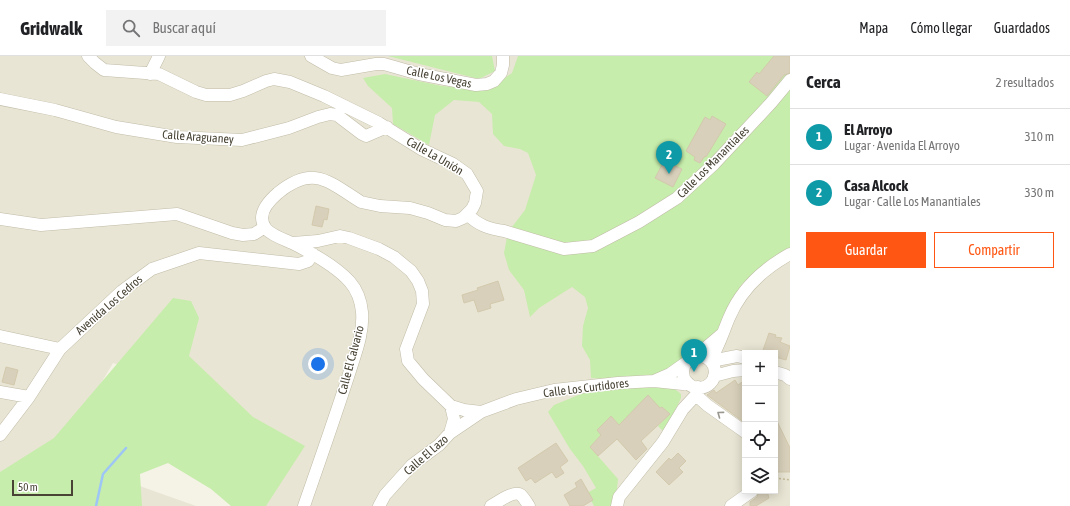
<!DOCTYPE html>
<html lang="es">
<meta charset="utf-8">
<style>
body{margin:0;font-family:"Asap Condensed",sans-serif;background:#f2f2f2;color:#202124}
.controls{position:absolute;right:12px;bottom:12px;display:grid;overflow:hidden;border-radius:0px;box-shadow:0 2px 10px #0003}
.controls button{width:36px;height:36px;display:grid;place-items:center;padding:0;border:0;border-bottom:1px solid #e0e0e0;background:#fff;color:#202124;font:20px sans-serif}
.scale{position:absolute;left:12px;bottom:10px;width:61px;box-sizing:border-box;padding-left:4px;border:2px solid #484335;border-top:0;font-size:11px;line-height:14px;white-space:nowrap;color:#484335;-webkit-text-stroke:3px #fff;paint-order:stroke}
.you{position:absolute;left:318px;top:308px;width:14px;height:14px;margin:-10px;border:3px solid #fff;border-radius:50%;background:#1a73e8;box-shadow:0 0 0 6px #1a73e833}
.badge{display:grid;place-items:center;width:26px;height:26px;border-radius:50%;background:#ff5713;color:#fff;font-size:13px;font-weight:700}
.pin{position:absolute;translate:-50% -33px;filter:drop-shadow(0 1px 2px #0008)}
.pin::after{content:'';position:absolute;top:21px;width:14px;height:12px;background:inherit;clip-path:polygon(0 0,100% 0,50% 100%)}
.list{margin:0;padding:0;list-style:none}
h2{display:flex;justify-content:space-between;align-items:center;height:52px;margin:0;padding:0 16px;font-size:17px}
h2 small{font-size:13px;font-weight:400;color:#757577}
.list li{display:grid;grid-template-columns:26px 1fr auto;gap:12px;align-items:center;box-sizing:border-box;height:56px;padding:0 16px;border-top:1px solid #e0e0e0}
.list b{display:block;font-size:15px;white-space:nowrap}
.list p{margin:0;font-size:13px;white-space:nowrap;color:#757577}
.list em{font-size:13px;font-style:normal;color:#757577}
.actions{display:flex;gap:8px;padding:12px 16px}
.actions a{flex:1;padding:9px 0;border:1px solid #ff5713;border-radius:0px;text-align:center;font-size:14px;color:#ff5713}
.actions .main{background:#ff5713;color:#fff}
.icon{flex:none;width:22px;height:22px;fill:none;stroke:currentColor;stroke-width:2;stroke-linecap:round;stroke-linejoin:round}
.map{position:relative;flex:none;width:790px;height:450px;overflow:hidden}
header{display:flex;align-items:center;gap:24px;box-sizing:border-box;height:56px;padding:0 20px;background:#fff;border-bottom:1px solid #e0e0e0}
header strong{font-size:19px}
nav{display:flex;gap:22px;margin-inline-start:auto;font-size:14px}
.search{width:280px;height:36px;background:#f2f2f2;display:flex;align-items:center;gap:10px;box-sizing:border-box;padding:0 14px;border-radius:0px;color:#757577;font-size:15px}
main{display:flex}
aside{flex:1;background:#fff}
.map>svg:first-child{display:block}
.residential{fill:#e9e5d4;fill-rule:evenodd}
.green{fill:#c6edab}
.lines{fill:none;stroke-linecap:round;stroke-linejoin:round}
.stream{stroke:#9dc6f7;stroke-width:2.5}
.building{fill:#d8d0ba;stroke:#d3c9ad}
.minor-casing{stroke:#c1bca8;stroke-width:13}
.path{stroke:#c4bb98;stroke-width:1.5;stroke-dasharray:2 2;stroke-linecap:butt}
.minor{stroke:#fff;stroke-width:12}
.oneway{stroke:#9a9890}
.labels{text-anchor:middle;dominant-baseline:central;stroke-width:3;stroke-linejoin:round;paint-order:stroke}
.street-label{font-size:12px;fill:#484335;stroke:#fff}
</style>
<header>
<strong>Gridwalk</strong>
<div class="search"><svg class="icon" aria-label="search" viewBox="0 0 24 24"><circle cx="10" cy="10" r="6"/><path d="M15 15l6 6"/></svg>Buscar aquí</div>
<nav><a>Mapa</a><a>Cómo llegar</a><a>Guardados</a></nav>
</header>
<main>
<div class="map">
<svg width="790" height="450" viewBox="0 0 790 450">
<rect width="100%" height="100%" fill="#f5f2e6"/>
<path class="residential" d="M0,0H790V450H246L150,318L113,307L93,341L0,445ZM745,297H775V435H745Z
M134,428L196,450H130Z"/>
<path class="green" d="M388,0H492L495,15L479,23Z
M518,0H790V193L760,212L741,229L718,276L701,293L676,311L663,317L636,322L604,323L591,322L590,304L582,290L583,270L588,252L585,241L572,231L539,252L530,261L524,234L509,214L504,197L508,176L525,154L536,119L528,97L520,93L504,90L493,78L492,58L479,46L454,44L435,59L429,89L393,68L392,52L368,30L363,22L385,18L442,30L487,34L512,17Z
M173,242L191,245L199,262L189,300L253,361L305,390L266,450H231L211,433L168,407L140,418L142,450H0V416L54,382Z
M639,328L675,333L681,338V342L665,377L658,370L669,358L662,351L660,352L648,340L619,369L611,360L597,374L601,379L590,391L618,423L617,433L612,450H594L587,437L596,432L583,410L570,393L548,356L554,349L581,338L596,334Z"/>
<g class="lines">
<path class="stream" d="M96,450L103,418L126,392"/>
</g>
<path class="building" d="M774,0H790V17L784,19L767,40L749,26L757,16L759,18Z
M712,60L726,68L706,101L705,100L700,107L694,104L695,101L686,95L705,61L710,64Z
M664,105L682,113L673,131L655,122Z
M316,150L329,153L327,164L324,163L322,171L312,169Z
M498,225L504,244L490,248L491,252L478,256L474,244L464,247L462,239L478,234L477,232Z
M769,277L776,279L775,281L782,282L780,286L790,290L786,304L775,301V297H762Z
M6,311L18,314L14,329L2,326Z
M735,324L738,329L745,324V367L707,339L714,334L716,337Z
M648,339L660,352L662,351L670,358L641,385L647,393L636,404L617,383L598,400L590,391L601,379L597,374L611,360L619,369Z
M775,361L790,392V416H775Z
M556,387L568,405L560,411L564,417L556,422L552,416L535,427L531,422L526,425L518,412Z
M678,397L686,405L679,412L683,416L669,429L656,416L669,402L671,404Z
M581,423L593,444L583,450H570L564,439L577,431L575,427Z
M759,435H767L769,442L756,450H750V446L757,441Z"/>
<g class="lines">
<defs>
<path id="minor" d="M88,0L95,7L104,14L159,18L196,36L206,39H230L243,35L266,25L274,23L290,26L324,40L379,67L421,93L453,108L467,118L477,135L475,147L472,153L463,162L456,165L445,164L428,157L410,152L380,150L361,146C329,126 314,108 278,137C271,143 262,152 262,162C262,165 264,170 266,173C273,180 283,183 292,187C310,196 337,211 350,226C357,234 361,246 362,256C364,278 354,301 348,321C334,364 319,407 304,450
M311,0L332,12L341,14L376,8H384L419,18L476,29L487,28L494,25L501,17L503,9V0
M150,18L159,0
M0,43L55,54L116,71L177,81L242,84L289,72L318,61L330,58L337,59L362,78L366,80L387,71
M467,158C478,169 489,173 504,175L564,193L593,190L639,166L677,142L714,108L771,47L790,24
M0,163L41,169L177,158L232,177L243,179L254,178L265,171
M293,187L318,185L340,180L349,182L379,193L394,201L411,215L418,225L422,235L423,248L406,293L408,305L423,323L451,350L464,354L481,356L516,343L554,334L618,327L654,325L683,328L688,327
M0,280L60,293
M696,300L722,278
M683 316a16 16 0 1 1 32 0a16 16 0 1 1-32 0Z
M710,304C719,291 723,276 729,262C741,233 763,213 790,198
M711,305L737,300L745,302
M775,316L785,319L790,323
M714,320L733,315L745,314
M654,325L670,318L687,306
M0,336L29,341
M696,339L707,349L745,376
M450,377L454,363L451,350
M0,379L29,341L60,293L122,235L152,213L199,197L299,208L308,205L313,198
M379,450L385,439L412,409L439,389L450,377L481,356
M491,450C498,446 514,434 521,439C524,442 527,447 529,450
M617,450L619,441L663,386L683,353L696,339L698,331
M731,450L752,435"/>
</defs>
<use href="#minor" class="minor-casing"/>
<path class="path" d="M775,422L790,424"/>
<use href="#minor" class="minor"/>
</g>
<defs><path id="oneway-chevron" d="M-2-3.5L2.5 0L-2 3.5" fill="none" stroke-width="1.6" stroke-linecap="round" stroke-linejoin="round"/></defs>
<use class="oneway" href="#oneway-chevron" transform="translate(720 358) rotate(-144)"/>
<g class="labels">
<g class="street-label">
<text transform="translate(439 21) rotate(12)">Calle Los Vegas</text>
<text transform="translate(198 81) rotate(4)">Calle Araguaney</text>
<text transform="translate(435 100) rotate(30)">Calle La Unión</text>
<text transform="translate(713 106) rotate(-45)">Calle Los Manantiales</text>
<text transform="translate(109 249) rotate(-41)">Avenida Los Cedros</text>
<text transform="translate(351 304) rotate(-75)">Calle El Calvario</text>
<text transform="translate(586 332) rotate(-7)">Calle Los Curtidores</text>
<text transform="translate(426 399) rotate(-41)">Calle El Lazo</text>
</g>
</g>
</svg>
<div class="controls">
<button>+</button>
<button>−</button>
<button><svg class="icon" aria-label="locate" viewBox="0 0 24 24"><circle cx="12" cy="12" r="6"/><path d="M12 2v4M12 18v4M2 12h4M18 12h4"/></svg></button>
<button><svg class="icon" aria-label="layers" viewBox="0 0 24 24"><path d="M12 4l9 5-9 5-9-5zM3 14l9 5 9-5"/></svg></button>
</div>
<div class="scale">50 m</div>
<div class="you"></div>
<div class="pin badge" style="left:694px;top:316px;background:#0f9aa8">1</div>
<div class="pin badge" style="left:669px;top:118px;background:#0f9aa8">2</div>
</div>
<aside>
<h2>Cerca<small>2 resultados</small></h2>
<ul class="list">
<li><span class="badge" style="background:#0f9aa8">1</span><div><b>El Arroyo</b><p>Lugar · Avenida El Arroyo</p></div><em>310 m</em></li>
<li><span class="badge" style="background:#0f9aa8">2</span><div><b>Casa Alcock</b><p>Lugar · Calle Los Manantiales</p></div><em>330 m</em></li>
</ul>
<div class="actions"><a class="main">Guardar</a><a>Compartir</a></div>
</aside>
</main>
